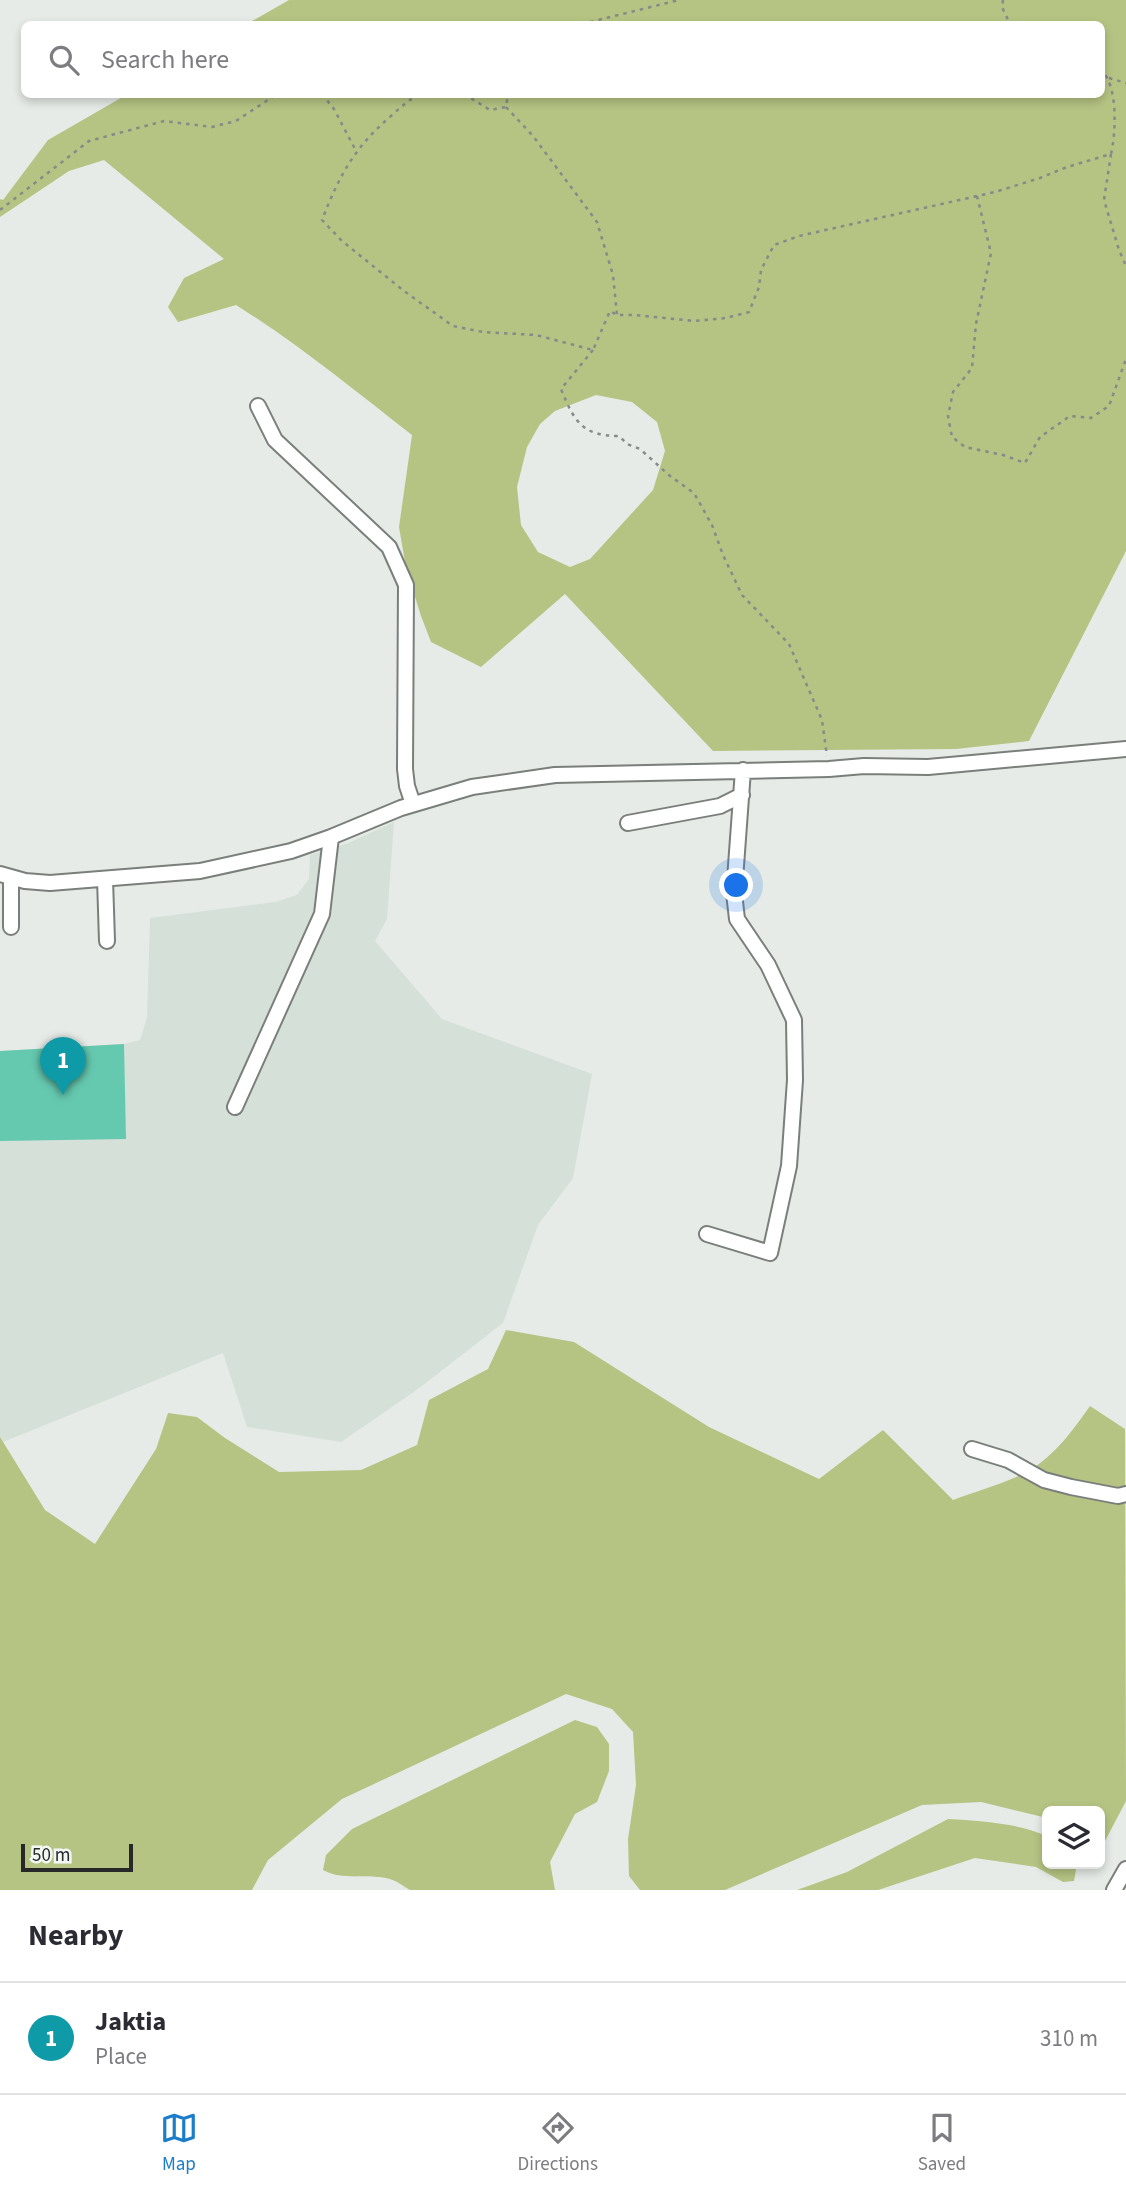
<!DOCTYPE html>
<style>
body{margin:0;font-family:"Source Sans 3",sans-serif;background:#f2f2f3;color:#2b2b33}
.controls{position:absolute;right:21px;bottom:21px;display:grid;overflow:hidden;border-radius:10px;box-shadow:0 4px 10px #0003}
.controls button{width:63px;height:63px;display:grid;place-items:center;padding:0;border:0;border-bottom:2px solid #e1e1e2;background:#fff;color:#2b2b33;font:35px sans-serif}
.scale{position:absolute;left:21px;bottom:18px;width:112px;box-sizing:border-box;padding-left:7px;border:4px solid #272928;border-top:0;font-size:19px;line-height:24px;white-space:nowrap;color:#272928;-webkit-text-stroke:5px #f3f8f5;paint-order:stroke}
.you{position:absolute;left:737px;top:886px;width:24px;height:24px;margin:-18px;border:5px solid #fff;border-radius:50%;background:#1a73e8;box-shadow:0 0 0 10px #1a73e833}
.badge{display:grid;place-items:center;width:46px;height:46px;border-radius:50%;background:#1c7dc9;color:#fff;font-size:23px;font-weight:700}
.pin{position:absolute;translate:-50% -58px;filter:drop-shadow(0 2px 4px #0008)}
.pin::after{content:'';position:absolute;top:37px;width:24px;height:21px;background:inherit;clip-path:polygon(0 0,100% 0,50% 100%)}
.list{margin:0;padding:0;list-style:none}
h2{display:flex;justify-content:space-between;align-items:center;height:91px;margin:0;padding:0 28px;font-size:30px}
h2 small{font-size:23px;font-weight:400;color:#7c7c81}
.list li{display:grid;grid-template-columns:46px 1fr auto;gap:21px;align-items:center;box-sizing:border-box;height:112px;padding:0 28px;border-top:2px solid #e1e1e2}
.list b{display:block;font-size:26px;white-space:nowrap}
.list p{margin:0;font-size:23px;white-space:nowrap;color:#7c7c81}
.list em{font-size:23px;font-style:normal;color:#7c7c81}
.icon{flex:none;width:38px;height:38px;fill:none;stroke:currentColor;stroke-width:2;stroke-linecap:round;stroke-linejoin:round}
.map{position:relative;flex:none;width:1126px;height:1890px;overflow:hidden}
.search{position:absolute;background:#fff;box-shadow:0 4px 10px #0003;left:21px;right:21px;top:21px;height:77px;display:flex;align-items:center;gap:18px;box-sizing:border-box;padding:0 24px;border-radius:10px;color:#7c7c81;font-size:26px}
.sheet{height:203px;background:#fff}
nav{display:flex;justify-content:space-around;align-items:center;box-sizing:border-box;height:98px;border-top:2px solid #e1e1e2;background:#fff;font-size:19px;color:#7c7c81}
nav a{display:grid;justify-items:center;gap:4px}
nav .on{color:#1c7dc9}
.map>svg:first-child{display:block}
.built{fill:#d5e0d8}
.green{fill:#b5c483;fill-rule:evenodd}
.building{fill:#65c9af}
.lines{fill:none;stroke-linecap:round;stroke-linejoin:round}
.minor-casing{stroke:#7b7f7c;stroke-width:18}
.path{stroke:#878a88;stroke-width:2.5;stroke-dasharray:3.5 5;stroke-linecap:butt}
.minor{stroke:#fff;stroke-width:14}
</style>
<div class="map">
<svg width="1126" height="1890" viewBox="0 0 1126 1890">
<rect width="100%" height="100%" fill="#e6ebe7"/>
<path class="built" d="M394,822L387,919L375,941L442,1019L592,1074L573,1178L538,1225L503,1323L418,1389L341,1442L247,1427L223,1353L3,1442L0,1437V1051L124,1044L140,1040L147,1018L150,918L275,902L297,895L309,879L310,855L348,843Z"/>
<path class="green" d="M289,0H1126V551L1029,741L956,749L713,751L565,594L481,667L431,642L421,616L406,568L399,527L412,435C354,390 298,344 236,305L178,322L168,307L184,278L224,259L104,160L69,171L0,217V199L3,200L48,140L126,95L1102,94V24H247ZM596,395L632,402L657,422L665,451L653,490L590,559L570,567L538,552L521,525L517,487L527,447L540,424L555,411Z
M506,1330L574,1342L709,1427L819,1479L883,1430L953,1500C976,1491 1010,1482 1030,1470C1055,1455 1073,1430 1090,1406L1125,1429L1126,1801L1105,1841L1100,1839V1811H1047V1818L981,1802L922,1805L725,1890H640L629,1876L628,1839L636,1785L633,1732L612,1709L566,1694L342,1799L268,1860L252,1890H0V1437L45,1510L95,1544L156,1449L168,1413L197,1417L225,1438L279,1472L361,1470L417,1445L429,1400L488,1369Z
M575,1720L597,1727L609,1744V1771L597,1802L575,1814L550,1862L555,1890H410C403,1886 397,1881 390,1879C368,1873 342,1881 323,1870L326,1855L352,1829Z
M948,1819C981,1821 1017,1823 1047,1836V1864H1077L1074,1881L1063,1882L1036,1867L975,1858L878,1890H797L847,1872Z"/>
<path class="building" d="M124,1044L126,1139L0,1141V1051Z"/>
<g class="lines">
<defs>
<path id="minor" d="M258,406L275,440L389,547L406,585L405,769L407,786L413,804
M628,823L720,806L742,795
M0,874L25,881L50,883L200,871L291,851L331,837L401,808L472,787L555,775L829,769L864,766L928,767L1126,749
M105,879L107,941
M11,927V877
M235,1107L322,914L331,837
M707,1234L770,1253L789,1166L795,1080L794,1020L768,965L737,919L734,893L743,770
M972,1449L1008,1460L1044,1480L1071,1487L1118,1496L1126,1494
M1114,1890L1126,1869"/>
</defs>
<use href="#minor" class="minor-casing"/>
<path class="path" d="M1003,0L1002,7L1010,24
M582,24L679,0
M1109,78L1126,83
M322,94L334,109L356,151
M419,94C409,100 401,107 392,115C354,148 340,174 322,220L342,241L404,291L453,326L483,332L536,335L593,350L610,311L617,315H635L694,321L726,318L749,312L759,287L761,270L774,245L799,236L995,192L1040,178L1067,167L1111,154C1116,133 1118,86 1102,71
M464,94L490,110L506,107L508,94
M506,107L533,136L597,222L613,275L617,315
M1111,154L1104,200L1119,250L1126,266
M977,196L991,253L976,324L972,368L953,392L948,416L952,437L965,447L1003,455L1025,463L1040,437L1070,416L1091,418L1109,406L1126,359
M0,210L89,141L164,121L212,127L236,121L277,94
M593,350L561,389C574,421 582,436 619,436L627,444L640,449L670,476L694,493L712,525L723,555L742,595L789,644L822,720L827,756"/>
<use href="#minor" class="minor"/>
</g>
</svg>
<div class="controls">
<button><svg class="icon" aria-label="layers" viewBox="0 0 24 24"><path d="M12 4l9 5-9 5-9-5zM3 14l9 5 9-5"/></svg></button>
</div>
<div class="scale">50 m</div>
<div class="you"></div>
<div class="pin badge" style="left:63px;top:1095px;background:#0f9aa8">1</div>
<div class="search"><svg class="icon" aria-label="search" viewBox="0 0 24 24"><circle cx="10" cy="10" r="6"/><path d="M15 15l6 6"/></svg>Search here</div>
</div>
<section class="sheet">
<h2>Nearby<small></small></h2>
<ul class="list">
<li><span class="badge" style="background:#0f9aa8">1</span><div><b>Jaktia</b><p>Place</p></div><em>310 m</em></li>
</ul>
</section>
<nav>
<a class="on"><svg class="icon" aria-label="map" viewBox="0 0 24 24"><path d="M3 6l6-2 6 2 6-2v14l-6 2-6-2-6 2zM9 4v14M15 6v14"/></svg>Map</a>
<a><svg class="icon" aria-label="directions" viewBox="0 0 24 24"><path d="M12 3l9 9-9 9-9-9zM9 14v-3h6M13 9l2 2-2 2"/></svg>Directions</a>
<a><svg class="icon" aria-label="saved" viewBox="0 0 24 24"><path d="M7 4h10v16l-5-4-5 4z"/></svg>Saved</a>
</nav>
